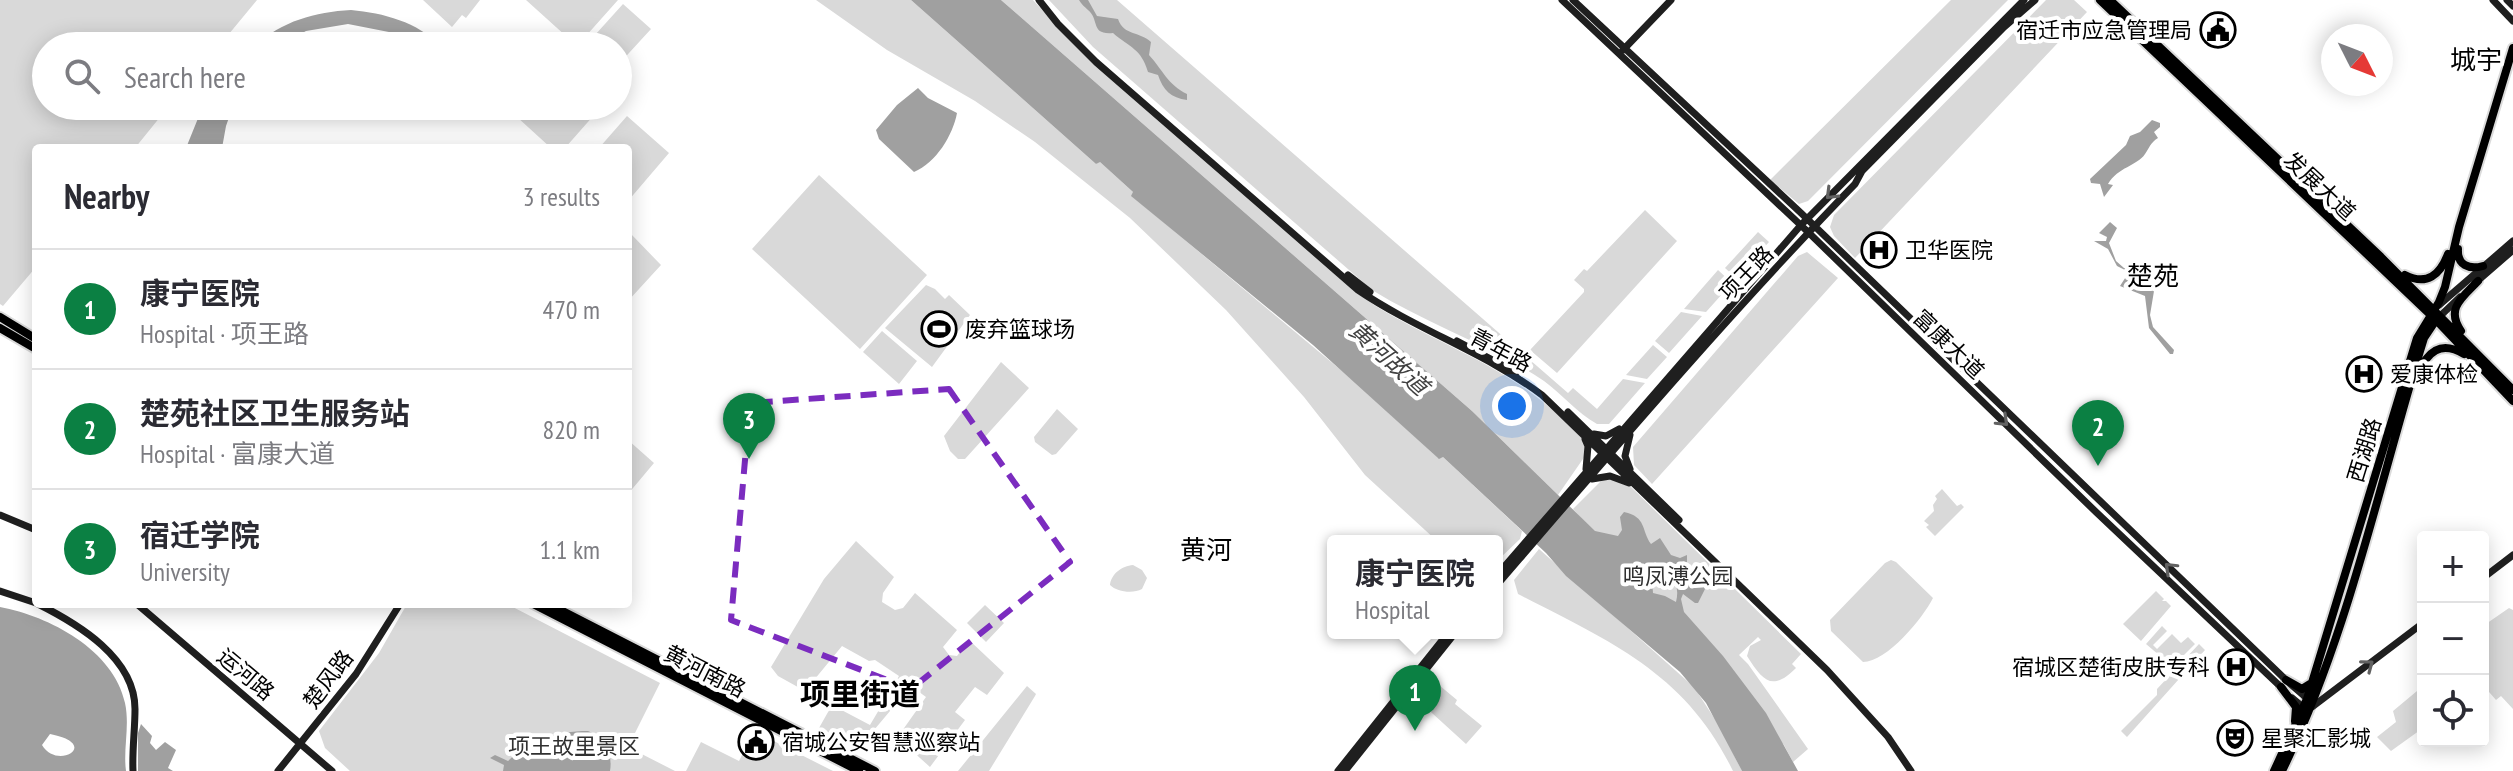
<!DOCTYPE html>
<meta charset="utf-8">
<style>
body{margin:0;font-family:"PT Sans Narrow","Noto Sans SC",sans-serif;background:#f2f2f3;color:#2b2b33}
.controls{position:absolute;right:24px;bottom:24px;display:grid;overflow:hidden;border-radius:8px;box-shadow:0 4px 20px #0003}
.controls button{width:72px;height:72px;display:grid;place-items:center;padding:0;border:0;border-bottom:2px solid #e1e1e2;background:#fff;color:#2b2b33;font:40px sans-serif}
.compass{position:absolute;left:2321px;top:24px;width:72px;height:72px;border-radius:50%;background:#fff;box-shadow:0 4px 20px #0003;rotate:132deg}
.you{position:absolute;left:1512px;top:406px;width:28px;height:28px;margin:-20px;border:6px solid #fff;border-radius:50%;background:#1a73e8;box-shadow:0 0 0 12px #1a73e833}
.badge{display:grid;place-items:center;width:52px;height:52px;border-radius:50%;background:#0b8043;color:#fff;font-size:26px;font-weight:700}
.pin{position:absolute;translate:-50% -66px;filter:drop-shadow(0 2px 4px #0008)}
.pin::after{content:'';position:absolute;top:42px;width:28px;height:24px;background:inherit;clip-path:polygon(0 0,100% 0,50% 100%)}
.popup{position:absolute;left:1327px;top:535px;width:176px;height:104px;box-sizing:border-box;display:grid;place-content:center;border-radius:8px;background:#fff;filter:drop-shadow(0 2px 6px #0005);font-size:26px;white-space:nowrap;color:#7c7c81}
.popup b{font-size:30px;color:#2b2b33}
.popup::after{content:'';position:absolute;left:50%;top:100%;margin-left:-16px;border:16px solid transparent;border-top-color:#fff}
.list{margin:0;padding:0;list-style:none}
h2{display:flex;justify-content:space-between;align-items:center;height:104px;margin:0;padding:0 32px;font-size:34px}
h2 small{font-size:26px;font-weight:400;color:#7c7c81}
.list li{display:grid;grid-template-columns:52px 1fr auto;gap:24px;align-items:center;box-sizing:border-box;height:120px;padding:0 32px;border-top:2px solid #e1e1e2}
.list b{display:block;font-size:30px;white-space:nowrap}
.list p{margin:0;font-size:26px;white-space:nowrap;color:#7c7c81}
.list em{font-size:26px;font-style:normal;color:#7c7c81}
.icon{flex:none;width:44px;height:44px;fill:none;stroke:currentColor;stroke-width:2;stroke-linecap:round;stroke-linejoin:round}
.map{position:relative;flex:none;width:2513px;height:771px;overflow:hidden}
.search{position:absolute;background:#fff;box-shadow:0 4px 20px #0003;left:32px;top:32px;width:600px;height:88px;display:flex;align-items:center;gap:20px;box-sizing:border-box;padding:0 28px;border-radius:44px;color:#7c7c81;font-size:30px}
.panel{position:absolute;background:#fff;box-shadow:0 4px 20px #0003;left:32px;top:144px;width:600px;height:464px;border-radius:8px}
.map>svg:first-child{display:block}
.green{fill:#d9d9d9}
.water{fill:#a0a0a0;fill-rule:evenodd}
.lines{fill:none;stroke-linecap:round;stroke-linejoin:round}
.primary-casing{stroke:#dbdbdb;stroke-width:12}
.secondary{stroke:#1f1f1f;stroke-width:7}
.primary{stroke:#000;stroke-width:8}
.oneway{stroke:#626262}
.marked{fill:none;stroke:#7b2cbf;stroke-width:6;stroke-dasharray:16 10;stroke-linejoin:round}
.labels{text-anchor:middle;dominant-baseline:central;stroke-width:8;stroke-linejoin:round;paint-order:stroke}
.poi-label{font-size:22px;fill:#000;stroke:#fff;text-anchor:start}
.street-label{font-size:22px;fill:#000;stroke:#fff}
.park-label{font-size:22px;fill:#303030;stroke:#fff}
.water-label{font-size:24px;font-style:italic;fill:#414141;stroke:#fff}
.quarter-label{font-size:26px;fill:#000;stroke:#fff}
.district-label{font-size:30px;font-weight:bold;fill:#000;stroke:#fff}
</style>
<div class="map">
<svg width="2513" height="771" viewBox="0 0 2513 771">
<rect width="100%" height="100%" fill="#fff"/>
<path class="green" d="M0,0H257L219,46H46V106H169L135,148H36V267L3,306L0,304Z
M423,0H480L466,18L462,15L452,27Z
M526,0H618L577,46Z
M816,0H911L1096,164L1099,161L1134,193L1132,196L1354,381L1438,458L1443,457L1522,531L1520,539L1497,561V541H1437L1365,475L1304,397L1226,310L1130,218L1035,142L975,101L887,50Z
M1001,0H1033L1066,36L1374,305C1437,344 1505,365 1559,416C1568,424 1579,432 1585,443V456L1558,495L1472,411Z
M1049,0H1117L1568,393L1573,388L1597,409L1623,379L1645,383L1609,424H1597C1577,413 1562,394 1544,381C1490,345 1427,324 1372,290L1093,47Z
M1951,0H2008L1808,201L1799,204L1770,180Z
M2046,0H2074L2087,12L1855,258L1834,236L1830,227L1834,215Z
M623,4L651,29L618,65V46L586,45Z
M527,106H602L565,148H551L517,117Z
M627,116L669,153L628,201V148H599Z
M819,175L927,275L860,349L752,249Z
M1645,210L1677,241L1557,373L1530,350L1584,292V289L1574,280L1584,269L1587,271Z
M1758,232L1769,242L1736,278L1725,268Z
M630,233L661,265L628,301V236Z
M1807,252L1838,278L1652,484L1634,465L1633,447L1798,256Z
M1718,270L1732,283L1706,312L1684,309Z
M926,285L935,289L945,299L949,295L970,315L932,367L885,328Z
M1681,312L1702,316L1669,353L1655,341Z
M882,331L917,361L899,384L863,352Z
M1653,345L1667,357L1647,379L1626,375Z
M1001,362L1029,388L965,459H958L950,451L944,436Z
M1057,409L1078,429L1056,454L1052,455L1035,442L1034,437Z
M628,440L654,463L628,494Z
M1604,478L1627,483L1801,654L1792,664L1796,668C1772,692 1763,681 1747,656L1750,646L1761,640L1758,637L1739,655L1748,664L1808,749L1793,762L1784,745L1573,509Z
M1942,489L1957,506L1961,504L1964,507L1935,536L1926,527L1929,525L1924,521L1934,511L1933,505L1937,499L1935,496Z
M856,541L894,577L883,593L882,602L895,610L903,608L915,593L957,630L943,647L949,655L957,656L969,640L1004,673L987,695L975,687L955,712L965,720L930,767L900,740L902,731L926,697L911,686L869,736H864L858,747L819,728L832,705L870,725L899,676L875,660L869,661L842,646L805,691L778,676L771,667L824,579Z
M1539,549L1694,687L1718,724L1742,771H1733C1685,672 1610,642 1518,594L1514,580Z
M1891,560L1896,562L1933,598C1923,618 1887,662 1863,662L1831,631L1830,620L1885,563Z
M1133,565L1142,570L1147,578L1142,589C1133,594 1117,592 1110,585C1111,574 1122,566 1133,565Z
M2156,591L2164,599L2162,601H2166L2171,606L2141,641L2123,624Z
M407,604H507L660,683L628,747L675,771H350L325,748L319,731L379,653Z
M985,605L1004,623L986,642L967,623Z
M2509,608L2513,610V709L2501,696L2496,700L2483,685V626Z
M2162,626L2167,631L2153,645L2157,649L2172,634L2181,643L2188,637L2195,644L2170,669L2164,665L2166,661L2146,644Z
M2199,644L2205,650L2127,737L2121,731L2157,695V689Z
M1433,680L1457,700L1455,704L1482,726L1466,744L1421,703V696Z
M1027,686L1036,694L1035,696L989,771H958Z
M2423,686V728L2391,751L2377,737L2396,722L2393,711Z
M754,731L756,732L833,771H686L701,742L739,761Z"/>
<path class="water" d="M911,0H1001L1472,411L1595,531L1618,536L1622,530L1620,517L1624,512C1647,517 1641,530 1651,544L1660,538L1671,555L1680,558L1687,555V562L1681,563L1680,568L1688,574L1695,575L1705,589L1698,603H1695L1683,594L1681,599L1684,612L1723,656L1766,713L1798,771H1742L1706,703L1680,672L1566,576L1546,553L1443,457L1439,459L1313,345L1131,196L1133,192L1100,162L1096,164ZM1655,562C1670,571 1681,583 1676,602L1665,596L1653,593L1652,579L1650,578L1651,566Z
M1079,0H1088L1097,16L1118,19C1124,36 1139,31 1151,42L1149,55C1162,69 1168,85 1187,94V100C1171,98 1163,90 1158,75L1148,72C1141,48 1130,48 1113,33C1090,35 1100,20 1088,10C1085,7 1081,4 1079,0Z
M351,10C384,13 417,22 441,46H418L394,33L348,24L306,31L278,46H255C282,21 315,12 351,10Z
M918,88L928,98L957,113C953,135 936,163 914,172L879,139L876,130L897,105Z
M203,106H233L226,126L222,148H186Z
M2152,120L2160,123V127L2154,132L2158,138C2150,143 2150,147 2145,154C2137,166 2118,167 2108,184L2113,185L2104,197L2100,184L2091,183L2090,179L2126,145L2130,136L2140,132Z
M2110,222L2117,228L2109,243L2116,261L2124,268L2139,269L2146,273L2154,291L2150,315L2153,327L2174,350L2173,354H2170L2149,328L2145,296L2120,286L2129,272L2117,266L2108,249L2094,241H2106L2107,237L2099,233Z
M0,607C49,616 114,650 125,703C130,726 123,749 126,771H0ZM50,734C102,744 57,771 42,745Z
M141,724L152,736L150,743L156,750L165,742L176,750L168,768L173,771H138V733Z
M588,731C605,737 613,754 610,771H503L504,765L490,758L495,755L508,761C531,739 556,731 588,731Z"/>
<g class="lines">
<defs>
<path id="primary" d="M2100,0L2436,320L2513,401
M2110,0L2381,257L2513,390
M2458,249C2457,265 2469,270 2483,266
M2405,275C2427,286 2440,275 2448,254
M0,317L36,339
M0,328L36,349
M2461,331C2445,308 2463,297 2478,281
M2417,374C2428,352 2440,340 2464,354
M533,604L859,771
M549,604L875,771
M2286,680L2302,689L2310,684
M2281,687L2296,707L2295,721
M2274,771L2307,699L2417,338L2439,302L2445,287L2459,227L2513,48
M2282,771C2349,634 2379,483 2424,338L2436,320"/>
</defs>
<use href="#primary" class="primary-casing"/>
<path class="secondary" d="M1039,0L1058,24L1096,62L1358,290C1417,330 1486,353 1542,395L1827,670L1888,737L1911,771
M1562,0L1808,232L2096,512L2283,689
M1573,0L1801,213L2286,680L2309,700
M2493,0L2513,21
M2507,0L2513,6
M1623,50L1671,0
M1348,275L1370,292
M2475,283L2513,250
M2439,305L2513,241
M2437,319L2460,297
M1457,341L1517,373
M1568,412L1679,520
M1594,434L1606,436L1619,429
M1630,435L1625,456L1630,469
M1585,439L1588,446L1586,469
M1592,479L1610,476L1629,483
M0,515L36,530
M1497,575L1801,225L2024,0
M2483,578L2513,555
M1497,585C1614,449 1730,313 1855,184L1862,171L2004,27L2035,0
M0,591L36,603
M38,604C78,624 135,658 135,709C135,730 132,750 133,771
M137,604L332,771
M2292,698L2304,708L2312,707L2423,623
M278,771L356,674L400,604
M1338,771L1448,633
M1345,771L1455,633"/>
<use href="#primary" class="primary"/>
</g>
<defs><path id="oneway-chevron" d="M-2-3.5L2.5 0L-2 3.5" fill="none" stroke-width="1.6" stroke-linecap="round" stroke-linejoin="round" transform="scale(2)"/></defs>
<g class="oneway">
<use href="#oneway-chevron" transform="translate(1831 194) rotate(135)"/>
<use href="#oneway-chevron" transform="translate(2003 421) rotate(44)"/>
<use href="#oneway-chevron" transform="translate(2170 568) rotate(-136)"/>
<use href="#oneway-chevron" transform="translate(2368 665) rotate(-37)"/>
</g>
<path class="marked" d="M949,389L1070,562L911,689L731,620L750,403Z"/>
<defs>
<symbol id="civic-ring" viewBox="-11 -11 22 22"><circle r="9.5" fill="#fff" stroke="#000" stroke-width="1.5"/><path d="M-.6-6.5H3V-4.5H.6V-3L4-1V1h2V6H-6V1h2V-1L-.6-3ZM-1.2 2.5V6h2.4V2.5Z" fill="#000"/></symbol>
<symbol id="hospital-ring" viewBox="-11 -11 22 22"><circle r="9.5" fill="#fff" stroke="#000" stroke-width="1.5"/><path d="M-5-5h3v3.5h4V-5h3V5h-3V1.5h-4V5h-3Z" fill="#000"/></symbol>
<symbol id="stadium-ring" viewBox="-11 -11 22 22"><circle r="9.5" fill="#fff" stroke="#000" stroke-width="1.5"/><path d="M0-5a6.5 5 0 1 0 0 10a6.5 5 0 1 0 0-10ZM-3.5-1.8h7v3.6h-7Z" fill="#000"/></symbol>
<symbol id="theatre-ring" viewBox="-11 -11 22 22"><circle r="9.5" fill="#fff" stroke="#000" stroke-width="1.5"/><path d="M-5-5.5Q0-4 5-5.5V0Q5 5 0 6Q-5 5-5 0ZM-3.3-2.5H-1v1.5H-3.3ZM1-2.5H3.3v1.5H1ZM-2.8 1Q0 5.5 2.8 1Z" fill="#000"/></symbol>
</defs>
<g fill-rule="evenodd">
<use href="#civic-ring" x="2198" y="10" width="40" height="40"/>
<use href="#hospital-ring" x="1859" y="230" width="40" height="40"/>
<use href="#stadium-ring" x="919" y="309" width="40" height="40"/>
<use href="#hospital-ring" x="2344" y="354" width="40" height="40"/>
<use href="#hospital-ring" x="2216" y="647" width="40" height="40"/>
<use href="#theatre-ring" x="2215" y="718" width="40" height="40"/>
<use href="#civic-ring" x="736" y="722" width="40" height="40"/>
</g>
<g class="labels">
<g class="poi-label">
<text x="2192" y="30" text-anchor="end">宿迁市应急管理局</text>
<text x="1905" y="250">卫华医院</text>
<text x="965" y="329">废弃篮球场</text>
<text x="2390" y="374">爱康体检</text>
<text x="2210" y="667" text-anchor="end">宿城区楚街皮肤专科</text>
<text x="2261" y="738">星聚汇影城</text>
<text x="782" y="742">宿城公安智慧巡察站</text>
</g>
<g class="street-label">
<text transform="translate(2320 186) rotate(43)">发展大道</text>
<text transform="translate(1746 273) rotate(-46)">项王路</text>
<text transform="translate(1949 344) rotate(44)">富康大道</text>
<text transform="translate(1501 350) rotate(28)">青年路</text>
<text transform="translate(2364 450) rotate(-73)">西湖路</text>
<text transform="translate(705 671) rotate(27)">黄河南路</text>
<text transform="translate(246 674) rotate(40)">运河路</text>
<text transform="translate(328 679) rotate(-53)">楚风路</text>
</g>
<g class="park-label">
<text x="1678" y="576">鸣凤溥公园</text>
<text x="574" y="746">项王故里景区</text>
</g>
<g class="water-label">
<text transform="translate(1389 358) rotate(42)">黄河故道</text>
</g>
<g class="quarter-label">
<text x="2476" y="59">城宇</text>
<text x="2153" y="275">楚苑</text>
<text x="1206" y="549">黄河</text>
</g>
<g class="district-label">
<text x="860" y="693">项里街道</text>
</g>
</g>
</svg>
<div class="controls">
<button>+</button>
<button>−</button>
<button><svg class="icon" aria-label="locate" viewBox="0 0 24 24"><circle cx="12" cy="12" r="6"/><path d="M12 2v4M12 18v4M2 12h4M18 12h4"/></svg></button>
</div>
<svg class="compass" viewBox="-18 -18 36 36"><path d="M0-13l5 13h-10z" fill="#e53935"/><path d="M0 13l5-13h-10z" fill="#7c7c81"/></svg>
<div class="you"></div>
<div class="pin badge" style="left:1415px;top:731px">1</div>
<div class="popup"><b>康宁医院</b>Hospital</div>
<div class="pin badge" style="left:2098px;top:466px">2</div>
<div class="pin badge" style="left:749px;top:459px">3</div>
<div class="search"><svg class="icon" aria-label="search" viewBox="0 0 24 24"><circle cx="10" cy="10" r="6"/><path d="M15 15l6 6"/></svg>Search here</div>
<section class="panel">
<h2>Nearby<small>3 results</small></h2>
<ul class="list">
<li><span class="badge">1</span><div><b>康宁医院</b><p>Hospital · 项王路</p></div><em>470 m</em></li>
<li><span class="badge">2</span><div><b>楚苑社区卫生服务站</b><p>Hospital · 富康大道</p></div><em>820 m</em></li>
<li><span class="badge">3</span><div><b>宿迁学院</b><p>University</p></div><em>1.1 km</em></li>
</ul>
</section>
</div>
